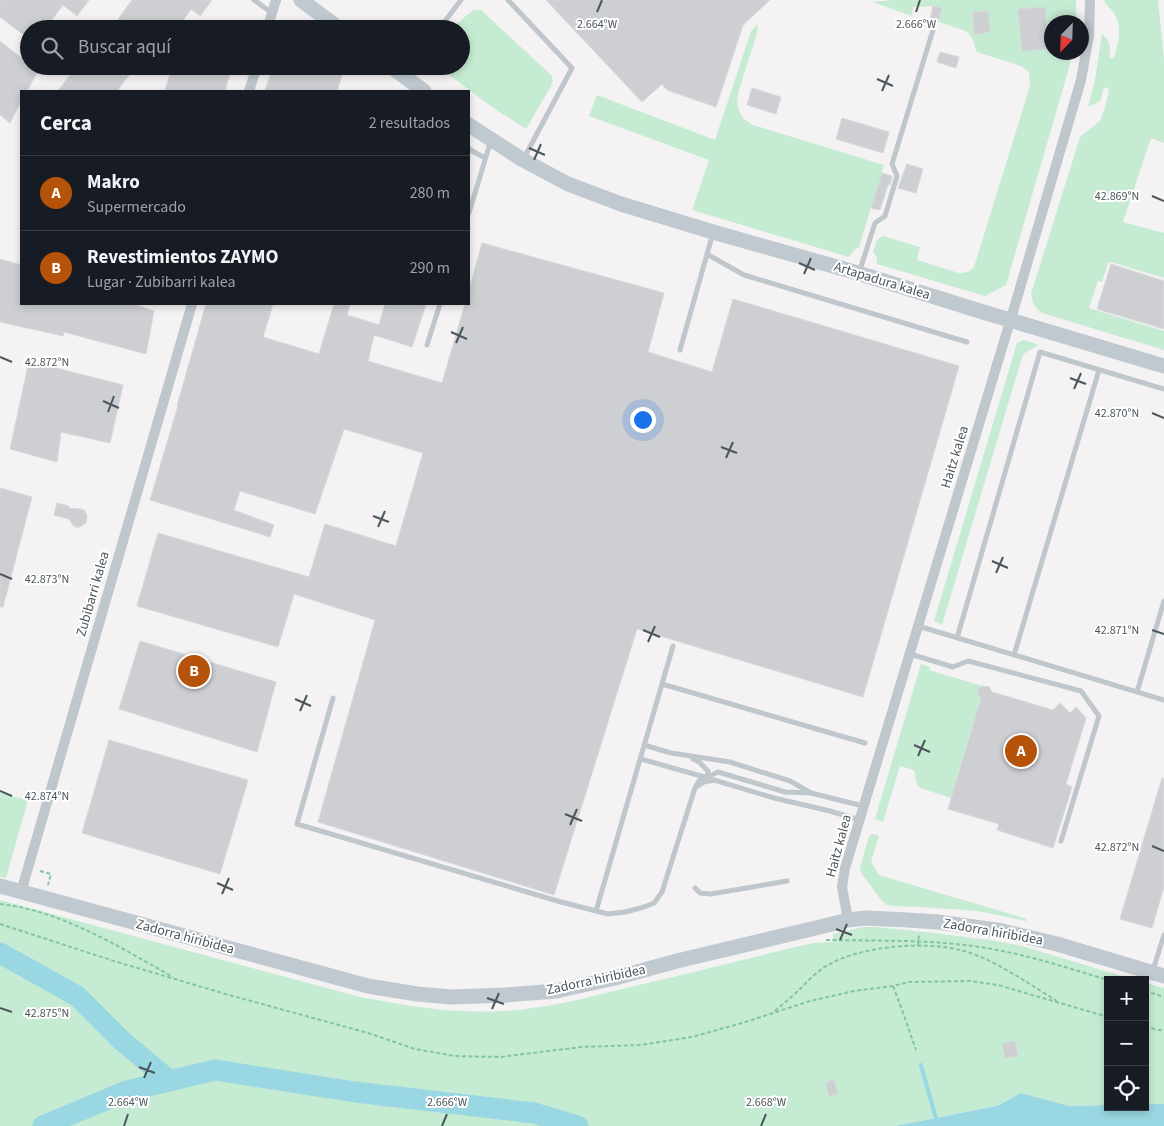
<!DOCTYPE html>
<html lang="es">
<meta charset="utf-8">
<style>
body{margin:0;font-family:"Source Sans 3",sans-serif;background:#20242c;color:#f1f3f6}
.controls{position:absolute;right:15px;bottom:15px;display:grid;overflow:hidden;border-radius:0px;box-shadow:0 2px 8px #0003}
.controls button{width:45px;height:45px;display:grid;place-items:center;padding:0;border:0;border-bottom:1px solid #363941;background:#171b24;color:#f1f3f6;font:25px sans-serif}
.compass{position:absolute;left:1044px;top:15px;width:45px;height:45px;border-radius:50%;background:#171b24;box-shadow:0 2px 8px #0003;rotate:203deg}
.you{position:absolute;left:642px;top:419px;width:18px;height:18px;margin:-12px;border:4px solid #fff;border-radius:50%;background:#1a73e8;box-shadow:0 0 0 8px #1a73e833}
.badge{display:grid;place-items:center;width:32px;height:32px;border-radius:50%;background:#b45309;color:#fff;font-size:16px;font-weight:700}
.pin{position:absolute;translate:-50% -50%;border:2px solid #fff;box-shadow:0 1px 5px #0006}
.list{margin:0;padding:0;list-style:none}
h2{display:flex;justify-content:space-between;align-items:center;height:65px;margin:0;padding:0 20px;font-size:21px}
h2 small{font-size:16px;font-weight:400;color:#9ea1a6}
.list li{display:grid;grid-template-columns:32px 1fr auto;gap:15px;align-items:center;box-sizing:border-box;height:75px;padding:0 20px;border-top:1px solid #363941}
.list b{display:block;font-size:19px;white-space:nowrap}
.list p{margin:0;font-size:16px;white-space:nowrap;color:#9ea1a6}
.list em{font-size:16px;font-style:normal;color:#9ea1a6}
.icon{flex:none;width:28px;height:28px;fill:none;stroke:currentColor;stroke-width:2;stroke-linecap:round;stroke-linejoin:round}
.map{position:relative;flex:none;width:1164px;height:1126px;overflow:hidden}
.search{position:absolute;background:#171b24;box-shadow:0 2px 8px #0003;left:20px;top:20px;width:450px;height:55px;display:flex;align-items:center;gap:12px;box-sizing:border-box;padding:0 18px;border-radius:28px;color:#9ea1a6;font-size:19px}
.panel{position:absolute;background:#171b24;box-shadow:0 2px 8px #0003;left:20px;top:90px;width:450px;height:215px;border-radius:0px}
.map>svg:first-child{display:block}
.green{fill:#c6ebd3}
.water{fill:#99d7e2}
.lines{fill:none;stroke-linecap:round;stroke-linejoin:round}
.stream{stroke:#99d7e2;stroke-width:4}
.river{stroke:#99d7e2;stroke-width:21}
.building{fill:#cdcfd3;stroke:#d6d8dc}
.path{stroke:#82c5a1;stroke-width:2;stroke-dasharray:4 2.5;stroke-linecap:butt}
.lane{stroke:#bfc6cc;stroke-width:5}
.street{stroke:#bfc6cc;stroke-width:10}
.secondary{stroke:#c0c9d0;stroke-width:15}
.ticks{fill:none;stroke:#4c565d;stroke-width:2}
.labels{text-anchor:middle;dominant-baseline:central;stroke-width:4;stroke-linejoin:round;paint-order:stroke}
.street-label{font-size:14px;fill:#4c565d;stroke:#fff}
.ticks-label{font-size:12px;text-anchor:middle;fill:#4c565d;stroke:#fff;stroke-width:4;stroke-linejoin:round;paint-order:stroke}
</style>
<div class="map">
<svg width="1164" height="1126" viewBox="0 0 1164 1126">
<rect width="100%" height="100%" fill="#f4f2f2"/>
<path class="green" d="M894,0H1076V22H1052V52L1072,53L1069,68L1006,285L985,296L877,264V258L873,251L877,240L883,236L920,247L917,260L959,273C966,273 970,272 974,267L1030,86L1029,72L1021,66L977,52L972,38L966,31L939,22L942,8L933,6L913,7L912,16L872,2Z
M1104,0H1158L1164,58V143L1151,138L1123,222L1164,233V278L1111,262L1108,263L1102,282L1098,281L1089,308L1164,331V350L1042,313C1035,308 1032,303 1031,294L1080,137L1100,121L1105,108L1109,89L1104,87L1100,101L1088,107L1095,80L1102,33C1110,43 1111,45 1109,58H1114C1118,44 1123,27 1114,13C1111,8 1106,6 1104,0Z
M474,10H481L551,75L553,80L551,86L526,129L492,107L437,66H461V29H451L467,15Z
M758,24L757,33L739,90L737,101L739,111L744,119L753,125L884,165L859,247L853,251L849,257L692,210L709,160L589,116L597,95L715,140L751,31Z
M1024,340L1039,345L1023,354L942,625L934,621L1017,343Z
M921,664L930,667L929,670L982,686L978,690L981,697L951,798L920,788L917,784L914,770L900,766L883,822L875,819Z
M0,793L28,800L6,878L0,877Z
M872,834L879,836L871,862L879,875L1027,919L1026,921L978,911L921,907L894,906L887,905L883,902L879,897L862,874L860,869L861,864L869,836Z
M0,900L360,997C407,1006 455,1014 503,1011C543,1009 582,999 622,989C678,976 734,962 791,948L814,943L833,942V934L864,927H875L935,933L997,941L1022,946L1135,980H1108V1105L1069,1106L1021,1093L997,1106L895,1126H0Z
M1145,983L1164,988V1104H1145Z"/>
<path class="water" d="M1021,1093L1069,1106L1108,1105V1107H1145V1104H1164V1126H895L997,1106Z"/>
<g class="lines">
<path class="stream" d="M921,1065L938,1126"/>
<path class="river" d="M0,953L77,996L120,1039L170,1081
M43,1126L127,1091L215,1070L355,1092L534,1113L578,1126"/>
</g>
<path class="building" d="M0,0H89L77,16L63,5L45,29H29V39L0,17Z
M132,0H212L200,16L191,9L177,29H111Z
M546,0H770L743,25L716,107L667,90L662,84L642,102Z
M933,6L942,8L938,22L930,20Z
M1045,7L1048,49L1022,51L1018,9Z
M988,11L990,32L974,34L973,12Z
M0,41L29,64V66H32L38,71L27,91H21V101L10,123L0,115Z
M940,52L959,57L956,68L937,62Z
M77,66H136L117,91H58Z
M181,66H232L225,91H165L172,67L180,70Z
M273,66H345L337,91H265Z
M752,88L781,97L776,114L747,105Z
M842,118L889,132L883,153L836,139Z
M907,164L923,169L916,193L898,188Z
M882,173L892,176L890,185H888L880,210L871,208Z
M482,243L664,293L648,352L712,372L733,299L959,366L863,697L637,629L554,895L318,822L375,620L294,594L278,647L137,606L158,533L309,577L325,524L396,546L423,453L344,429L315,514L240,491L234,510L274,525L270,537L150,500L178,406H177L206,304H273L263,337L319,354L334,304H350L347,315L379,325L385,304H426L412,347L374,335L368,361L442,383L465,304H469V290Z
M0,259L21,265V304H133L154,311L146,354L64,332L63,336L0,322Z
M1111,264L1164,281V329L1097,309Z
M29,361L123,385L110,443L61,432L57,462L10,449Z
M0,488L32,497L3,607H0Z
M57,503L69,506L68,508L80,509L84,510L87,516L86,523L80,527H76L73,525L69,519L54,515Z
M140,641L276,682L257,752L119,709Z
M982,686L989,687L992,692L1053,710L1060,703L1070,713L1076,707L1086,718L1066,784L1072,787L1053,848L997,830L999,824L948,809L981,698L978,694V690Z
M109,740L248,780L220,874L82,833Z
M1162,778L1164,779V887L1152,928L1120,919Z
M1015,1041L1018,1056L1005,1058L1002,1044Z
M834,1080L838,1093L829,1096L825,1083Z"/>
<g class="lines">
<path class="path" d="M40,871L51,874L48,885
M0,904C63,911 119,947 173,977
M0,924L117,962L229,995L368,1033L415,1049L455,1056L500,1057L581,1047L640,1045L692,1037L742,1023L810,1001L854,991L893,986L909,982L970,981L998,985L1108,1017
M826,940C883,941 941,939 997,950C1035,957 1071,969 1108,980
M918,946L919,934
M893,986L901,1007L916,1050
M1145,991L1164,997
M775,1011C784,1003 793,996 801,988C810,979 818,970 830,964C862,946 924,941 960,950C991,957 1029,984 1057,1001
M1145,1027L1164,1031"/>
<path class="lane" d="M254,0L272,13
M508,0L572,68L524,158
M439,29L461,0
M469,149L485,158
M469,213L491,140
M707,254L744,275L967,342
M859,273L875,223L885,216L897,176L892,164L933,30
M427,345L440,304
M680,350L713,233
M918,626L1164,700
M957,638L1040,352L1164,389
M910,654L953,667L968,661L1081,691L1099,716L1061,841
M1014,655L1099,370
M662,684L865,743
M1137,692L1164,601
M333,698L297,824L561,902L608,914L625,912L644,907L654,903L662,892L695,788
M644,745L671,753L730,762L790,781L811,793L863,806
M641,759L708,778
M693,759L699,762L708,771L706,780
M811,793L785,792L718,772L699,781L695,788L704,782L714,780L774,798L830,811L860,820
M695,888L700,893L711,894L787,881
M596,911L673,646
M1153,970L1164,935"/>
<path class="street" d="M267,29L276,0
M249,91L257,66
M21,892L192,304
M848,920L842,887L845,868L1015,305L1081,80L1089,35L1090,0"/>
<path class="secondary" d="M301,0L340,29
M390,66L424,91
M469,125L523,160L568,184L621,204L713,232L858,273L983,312L1164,366
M0,886L368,986L417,994L452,997L505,995L556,991L615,978L677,961L820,927L848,920L866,918L907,920L938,922L1003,931L1057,944L1164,976"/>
</g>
<path class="ticks" d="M597,12L602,0M916,12L920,0M877,79L893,86M882,91L889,75M529,148L545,155M534,160L541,144M1152,196L1164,201M799,263L815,270M804,274L811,258M451,332L467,339M456,343L463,327M0,357L12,362M1070,378L1086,384M1074,389L1081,373M103,401L119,408M108,412L114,396M1152,413L1164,418M721,447L737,453M726,458L733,442M373,516L389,522M378,527L385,511M992,561L1008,568M996,573L1003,557M0,574L12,579M643,630L660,637M1152,630L1164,634M648,642L655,626M295,699L311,706M300,711L307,695M914,745L930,752M918,756L925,740M0,791L12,796M565,814L582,821M570,825L577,809M1152,846L1164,851M217,883L233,890M222,894L229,878M836,929L852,935M840,940L847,924M487,998L504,1004M0,1008L12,1012M492,1009L499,993M139,1067L155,1073M144,1078L151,1062M124,1126L128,1114M442,1126L447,1114M761,1126L766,1114"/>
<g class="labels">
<g class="street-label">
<text transform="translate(882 281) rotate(17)">Artapadura kalea</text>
<text transform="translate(955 457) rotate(-73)">Haitz kalea</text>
<text transform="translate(93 594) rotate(-74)">Zubibarri kalea</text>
<text transform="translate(839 846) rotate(-75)">Haitz kalea</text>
<text transform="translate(993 932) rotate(10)">Zadorra hiribidea</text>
<text transform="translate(185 937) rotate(15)">Zadorra hiribidea</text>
<text transform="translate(596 980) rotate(-12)">Zadorra hiribidea</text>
</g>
</g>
<g class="ticks-label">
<text x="916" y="28">2.666°W</text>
<text x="597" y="28">2.664°W</text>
<text x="1117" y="200">42.869°N</text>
<text x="47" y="366">42.872°N</text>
<text x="1117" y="417">42.870°N</text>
<text x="47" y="583">42.873°N</text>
<text x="1117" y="634">42.871°N</text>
<text x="47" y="800">42.874°N</text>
<text x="1117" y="851">42.872°N</text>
<text x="47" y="1017">42.875°N</text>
<text x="128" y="1106">2.664°W</text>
<text x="447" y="1106">2.666°W</text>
<text x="766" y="1106">2.668°W</text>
</g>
</svg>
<div class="controls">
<button>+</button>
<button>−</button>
<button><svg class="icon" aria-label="locate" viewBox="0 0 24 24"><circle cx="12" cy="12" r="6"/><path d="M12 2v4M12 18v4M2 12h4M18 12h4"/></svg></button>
</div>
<svg class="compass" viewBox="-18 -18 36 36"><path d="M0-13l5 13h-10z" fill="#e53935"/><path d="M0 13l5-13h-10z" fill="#9ea1a6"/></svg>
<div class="you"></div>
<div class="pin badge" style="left:1021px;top:751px">A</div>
<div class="pin badge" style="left:194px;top:671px">B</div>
<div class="search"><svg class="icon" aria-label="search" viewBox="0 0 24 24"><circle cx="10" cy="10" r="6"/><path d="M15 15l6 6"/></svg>Buscar aquí</div>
<section class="panel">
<h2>Cerca<small>2 resultados</small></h2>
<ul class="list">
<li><span class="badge">A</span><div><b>Makro</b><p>Supermercado</p></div><em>280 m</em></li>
<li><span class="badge">B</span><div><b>Revestimientos ZAYMO</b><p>Lugar · Zubibarri kalea</p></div><em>290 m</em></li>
</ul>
</section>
</div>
